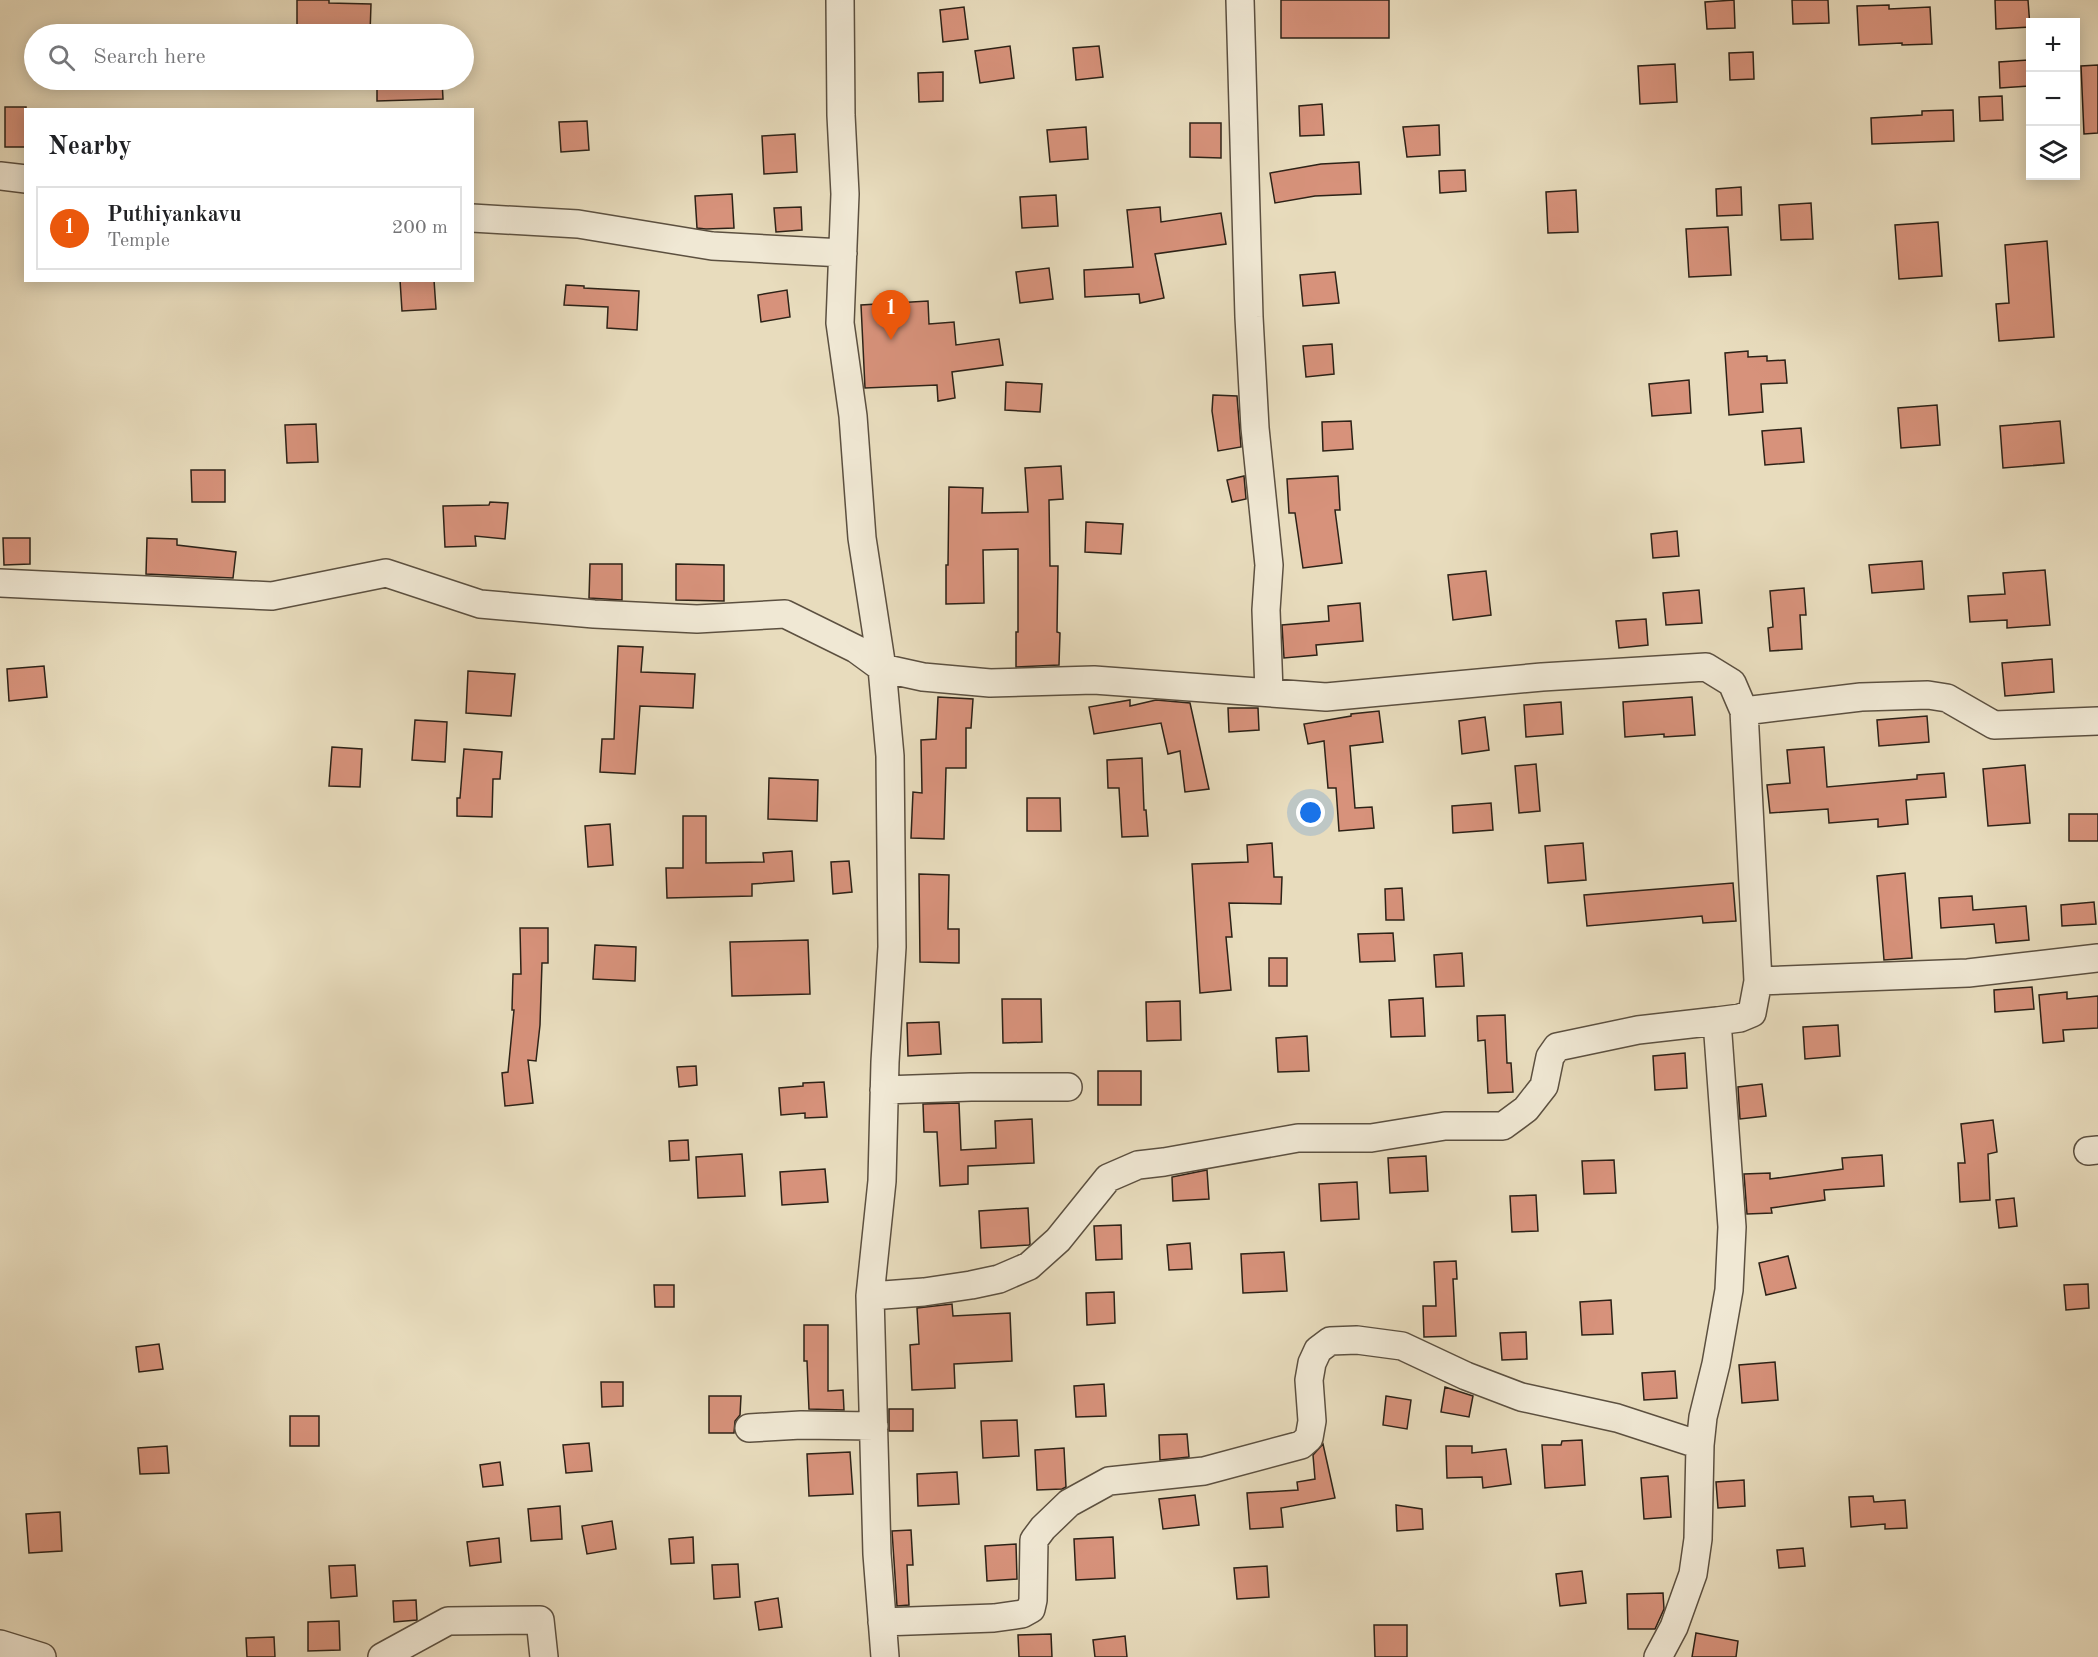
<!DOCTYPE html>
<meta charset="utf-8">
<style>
body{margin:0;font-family:"Old Standard TT",serif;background:#f2f2f2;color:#202124}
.controls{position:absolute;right:18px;top:18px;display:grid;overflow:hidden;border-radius:0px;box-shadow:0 3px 15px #0003}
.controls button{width:54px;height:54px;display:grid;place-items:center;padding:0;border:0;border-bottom:2px solid #e0e0e0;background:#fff;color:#202124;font:30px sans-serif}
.you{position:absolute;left:1311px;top:813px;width:21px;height:21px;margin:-15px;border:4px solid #fff;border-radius:50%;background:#1a73e8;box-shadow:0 0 0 9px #1a73e833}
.badge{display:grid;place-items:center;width:39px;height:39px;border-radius:50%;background:#ea580c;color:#fff;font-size:20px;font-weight:700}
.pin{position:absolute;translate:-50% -50px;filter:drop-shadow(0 2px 3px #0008)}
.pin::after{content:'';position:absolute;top:32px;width:21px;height:18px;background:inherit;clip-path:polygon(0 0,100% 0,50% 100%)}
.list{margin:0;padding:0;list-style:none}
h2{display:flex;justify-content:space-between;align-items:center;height:78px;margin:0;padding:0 24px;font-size:26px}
h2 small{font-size:20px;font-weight:400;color:#757577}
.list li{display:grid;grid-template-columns:39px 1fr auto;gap:18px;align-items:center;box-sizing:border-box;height:84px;margin:0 12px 12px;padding:0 12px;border:2px solid #e0e0e0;border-radius:0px}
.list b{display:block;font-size:22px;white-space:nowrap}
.list p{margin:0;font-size:20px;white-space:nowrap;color:#757577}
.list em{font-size:20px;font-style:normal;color:#757577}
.icon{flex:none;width:33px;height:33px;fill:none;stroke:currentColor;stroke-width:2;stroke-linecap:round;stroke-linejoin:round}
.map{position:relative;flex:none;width:2098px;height:1657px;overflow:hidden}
.search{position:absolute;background:#fff;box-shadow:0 3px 15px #0003;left:24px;top:24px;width:450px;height:66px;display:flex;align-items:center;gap:15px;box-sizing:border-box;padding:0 21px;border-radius:33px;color:#757577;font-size:22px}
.panel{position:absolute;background:#fff;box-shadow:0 3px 15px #0003;left:24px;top:108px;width:450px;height:174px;border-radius:0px}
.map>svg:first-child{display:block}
.building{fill:#d7927b;stroke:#2d2217;stroke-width:1.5}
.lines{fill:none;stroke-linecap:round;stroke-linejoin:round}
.minor-casing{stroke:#5c5040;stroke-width:30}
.minor{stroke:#f0e8d4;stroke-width:27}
</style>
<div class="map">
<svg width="2098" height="1657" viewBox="0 0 2098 1657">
<rect width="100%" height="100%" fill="#e8dcbd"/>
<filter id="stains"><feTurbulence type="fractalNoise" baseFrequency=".00333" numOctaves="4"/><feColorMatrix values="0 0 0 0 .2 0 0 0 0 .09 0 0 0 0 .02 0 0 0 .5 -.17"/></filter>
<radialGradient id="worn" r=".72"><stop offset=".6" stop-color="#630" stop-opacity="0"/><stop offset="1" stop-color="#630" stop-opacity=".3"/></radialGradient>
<path class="building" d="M297,0H329V3L371,4L370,34H297Z
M1281,0H1389V38H1281Z
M1734,0L1735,28L1707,29L1705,2Z
M1792,0H1828L1829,23L1793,24Z
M1995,0H2028L2030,27L1996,29Z
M1889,5V9L1930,7L1932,44L1902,45V43L1859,45L1857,6Z
M964,7L968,39L943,42L940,10Z
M1010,46L1014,78L980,83L975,51Z
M1099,46L1103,77L1076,80L1073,48Z
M1753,52L1754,79L1730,80L1729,53Z
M2028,60L2029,86L2000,88L1999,62Z
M1675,64L1677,102L1640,104L1638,66Z
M2098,65V133L2084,134L2081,66Z
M943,72V101L919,102L918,73Z
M377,80H442L443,99L377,101Z
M2002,96L2003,120L1980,121L1979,97Z
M1322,104L1324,135L1300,136L1299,106Z
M5,107H26V147H5Z
M1953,110L1954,141L1872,144L1871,118L1922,115V111Z
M587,121L589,150L561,152L559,122Z
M1190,123H1221V158L1190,157Z
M1439,125L1440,155L1407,157L1403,127Z
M1086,127L1088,159L1050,162L1047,130Z
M795,134L797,172L764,174L762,136Z
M1359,162L1361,194L1315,196L1275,203L1270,173L1321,164Z
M1465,170L1466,191L1440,193L1439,171Z
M1741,187L1742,215L1717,216L1716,189Z
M1576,190L1578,232L1548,233L1546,192Z
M732,194L734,228L706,229L697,228L695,196Z
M1056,195L1058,226L1022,228L1020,197Z
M1811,203L1813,239L1781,240L1779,205Z
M801,207L802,230L776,232L774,208Z
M1160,207L1161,222L1221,213L1226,244L1155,254L1164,298L1140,303L1139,294L1085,297L1084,270L1133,267L1127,210Z
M1938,222L1942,276L1899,279L1895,225Z
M1728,227L1731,275L1689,277L1686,229Z
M2047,241L2054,337L1999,341L1996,304L2009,303L2005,245Z
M1049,268L1053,299L1020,303L1016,272Z
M1335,272L1339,303L1303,306L1300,275Z
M400,280H434L436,309L402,311Z
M566,285L584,286V288L639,291L637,330L607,328L608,307L564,305Z
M787,290L790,317L761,322L758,295Z
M928,301L929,324L954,322L956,345L999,339L1003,365L952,372L955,398L938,401L937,385L865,388L861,305Z
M1332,344L1334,374L1306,377L1303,346Z
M1748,351V357L1767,356V361L1785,360L1787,383L1761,384L1763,412L1729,415L1725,353Z
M1689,380L1691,413L1652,416L1649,384Z
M1006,382L1042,384L1040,412L1005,410Z
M1213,395L1237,396L1241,447L1218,451L1212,411Z
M1937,405L1940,445L1901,448L1898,408Z
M1351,421L1353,449L1323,451L1322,422Z
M2060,421L2064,463L2003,468L2000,426Z
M316,424L318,462L287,463L285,425Z
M1801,428L1804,462L1765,465L1762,431Z
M1061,466L1063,499L1049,500L1050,566H1058L1057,632L1060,633L1059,665L1016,667V632H1018V549L983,550L984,603L946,604V565H948L949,487L983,488L982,513L1028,512L1025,468Z
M191,470H225V502H192Z
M1244,476L1246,499L1232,502L1227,480Z
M1338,476L1340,510H1335L1342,563L1303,568L1295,513H1289L1287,479Z
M490,502L508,503L505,539L475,536L476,546L445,547L443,506L489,505Z
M1086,522L1123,524L1121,554L1085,552Z
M1677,531L1679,556L1653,558L1651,534Z
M3,538H30V564L4,565Z
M147,538L177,539V545L236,552L233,578L146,574Z
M1922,561L1924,589L1872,593L1869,565Z
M590,564H622V600L589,598Z
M676,564L724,565V601L676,600Z
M2045,570L2050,625L2007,628V620L1970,622L1968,596L2005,594L2003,573Z
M1486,571L1491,615L1453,620L1448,575Z
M1804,588L1806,615H1800L1802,649L1770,651L1768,628L1773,627L1770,591Z
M1699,590L1702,623L1666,625L1663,593Z
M1360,603L1363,641L1316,645L1317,655L1284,658L1282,625L1329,621L1328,606Z
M1646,619L1648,645L1619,648L1616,621Z
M618,646L643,647L641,672L695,674L693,708L640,706L635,774L600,772L602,739H614Z
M2052,659L2054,692L2005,696L2002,663Z
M44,666L47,697L9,701L7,669Z
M468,671L515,674L511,716L466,713Z
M938,697L973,699L971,728H966V768H946L944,839L911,838L913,792L922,793L921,740L936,739Z
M1692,697L1695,735L1664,737V734L1625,737L1623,702Z
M1130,700V706L1156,700L1190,703L1209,789L1185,792L1180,751L1168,754L1161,723L1094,734L1089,707Z
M1561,702L1563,734L1526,737L1524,705Z
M1228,708H1258L1259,730L1229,732Z
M1379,711L1383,742L1350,746L1355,808L1372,807L1374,828L1339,831L1336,788H1328L1324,741L1308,744L1304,724L1351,716V714Z
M1927,716L1929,742L1879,746L1877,720Z
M1485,717L1489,750L1462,754L1459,721Z
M415,720L447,722L445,762L412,760Z
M332,747L362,749L360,787L329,786Z
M1824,747L1827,787L1917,779V775L1944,773L1946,797L1906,800L1908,824L1878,827V819L1829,823L1828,809L1770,813L1767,785L1790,783L1787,750Z
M464,749L502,752L500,779H493L492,817L457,816V798H460Z
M1142,758L1144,810H1146L1148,836L1122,837L1119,788H1108L1107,760Z
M1536,764L1540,811L1519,813L1515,766Z
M2025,765L2030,823L1988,826L1983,769Z
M769,778L818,780L817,821L768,819Z
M1027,798H1060L1061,831H1027Z
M1491,803L1493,830L1453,833L1452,806Z
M2069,814H2098V841H2069Z
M683,816H706V863L764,862L763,853L792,851L794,881L752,884V896L667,898L666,868H683Z
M610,824L613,865L588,867L585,826Z
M1272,843L1274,877H1282L1281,904L1229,903L1232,937H1226L1231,990L1200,993L1192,864L1248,862L1247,845Z
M1583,843L1586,880L1548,883L1545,846Z
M849,861L852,892L833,894L831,862Z
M1905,873L1912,958L1884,960L1877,876Z
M919,874L949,875L948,929H959V963L920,962Z
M1733,883L1736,921L1703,923L1702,916L1587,926L1584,895Z
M1402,888L1404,920H1386L1385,889Z
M1972,896L1973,910L2026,906L2029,940L1996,943L1994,924L1941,928L1939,898Z
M2094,902L2096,924L2062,926L2061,905Z
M520,928H548V963H542L540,1025L536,1061L528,1060L533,1103L505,1106L502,1073L508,1072L514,1010H512L513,974H521Z
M1393,933L1395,961L1360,962L1358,934Z
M808,940L810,994L732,996L730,942Z
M595,945L636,947L635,981L593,979Z
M1462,953L1464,986L1436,987L1434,955Z
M1269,958H1287V986H1269Z
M2032,987L2034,1009L1995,1012L1994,990Z
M2067,992V999L2098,996V1028L2063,1030L2064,1041L2043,1043L2039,995Z
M1423,998L1425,1036L1391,1037L1389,1000Z
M1002,999H1041L1042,1042L1003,1043Z
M1180,1001L1181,1040L1147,1041L1146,1002Z
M1505,1015L1507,1063H1511L1513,1092L1488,1093L1485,1040L1478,1041L1477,1016Z
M939,1022L941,1054L908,1056L907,1023Z
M1838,1025L1840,1056L1805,1059L1803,1027Z
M1307,1036L1309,1071L1278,1072L1276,1038Z
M1685,1053L1687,1088L1655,1090L1653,1056Z
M696,1066L697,1085L679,1087L677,1067Z
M1098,1071H1141V1105H1098Z
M824,1082L827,1117L805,1118V1113L781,1115L779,1088L803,1086V1083Z
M1762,1084L1766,1116L1740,1119L1738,1087Z
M959,1103L961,1150L996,1148L995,1121L1032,1119L1034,1163L968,1166V1184L940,1186L937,1132H924L923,1104Z
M1993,1120L1997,1152L1988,1154L1990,1200L1960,1202L1958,1163H1965L1961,1124Z
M688,1140L689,1160L670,1161L669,1141Z
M742,1154L745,1196L698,1198L696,1157Z
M1882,1155L1884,1186L1824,1190L1825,1200L1771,1208L1772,1213L1747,1214L1744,1174L1770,1173V1179L1843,1169L1842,1158Z
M1426,1156L1428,1191L1390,1193L1388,1158Z
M1614,1160L1616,1193L1584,1194L1582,1161Z
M825,1169L828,1202L782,1205L780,1172Z
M1207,1170L1209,1199L1173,1201L1172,1177Z
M1357,1182L1359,1219L1321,1221L1319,1184Z
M1536,1195L1538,1231L1512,1232L1510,1196Z
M2014,1198L2017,1226L1999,1228L1996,1200Z
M1028,1208L1030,1244L1029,1245L981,1248L979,1211Z
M1121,1225L1122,1259L1096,1260L1094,1226Z
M1190,1243L1192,1269L1169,1270L1167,1245Z
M1284,1252L1287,1291L1243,1293L1241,1254Z
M1788,1256L1796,1288L1766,1295L1759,1263Z
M1456,1261L1457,1279H1453L1456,1336L1424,1337L1423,1306H1436L1434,1262Z
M2088,1284L2089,1308L2066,1310L2064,1285Z
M654,1285H674V1307H655Z
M1114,1292L1115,1323L1087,1325L1086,1293Z
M1611,1300L1613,1334L1582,1335L1580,1302Z
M952,1304L953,1316L1010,1313L1012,1361L954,1364L955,1388L912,1390L910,1345L919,1344L917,1308Z
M804,1325H828V1391L843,1390L844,1410L809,1409L807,1361H804Z
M1526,1332L1527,1359L1502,1360L1500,1333Z
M159,1344L163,1369L139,1372L136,1347Z
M1775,1362L1778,1400L1742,1403L1739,1365Z
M1675,1371L1677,1398L1644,1400L1642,1373Z
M601,1382H623V1406L602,1407Z
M1104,1384L1106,1416L1076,1417L1074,1386Z
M1445,1387L1473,1396L1469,1417L1441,1412Z
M709,1396H741L740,1415L735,1421L734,1433H709Z
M1386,1396L1411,1400L1407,1429L1383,1425Z
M889,1409H913V1431H889Z
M290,1416H319V1446H290Z
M1017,1420L1019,1456L983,1458L981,1421Z
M1187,1434L1189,1457L1160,1460L1159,1435Z
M1582,1440L1585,1485L1545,1488L1542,1445H1561L1562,1441Z
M589,1443L592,1471L566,1473L563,1445Z
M1323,1444L1335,1498L1281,1508L1283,1527L1250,1529L1247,1493L1298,1490L1297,1482L1315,1479L1313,1455Z
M167,1446L169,1473L140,1474L138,1448Z
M1446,1446H1472V1453L1506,1449L1511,1484L1483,1488L1482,1477L1447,1478Z
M1064,1448L1066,1487L1062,1489L1037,1490L1035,1450Z
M850,1452L853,1494L809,1496L807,1454Z
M500,1462L503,1485L483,1487L480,1465Z
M957,1472L959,1504L918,1506L917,1474Z
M1668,1476L1671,1517L1644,1519L1641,1478Z
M1744,1480L1745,1506L1718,1508L1716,1482Z
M1195,1495L1199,1525L1163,1529L1159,1499Z
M1873,1496L1874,1502L1905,1500L1907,1528L1885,1529V1524L1851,1527L1849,1497Z
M1396,1505L1422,1509L1423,1529L1397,1531Z
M560,1506L562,1539L531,1541L528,1509Z
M60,1512L62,1551L29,1553L26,1514Z
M612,1521L616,1549L587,1554L582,1526Z
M911,1530L913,1565H907L909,1605L897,1606L892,1531Z
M693,1537L694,1563L671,1564L669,1539Z
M1113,1537L1115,1578L1076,1580L1074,1539Z
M499,1538L501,1562L470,1566L467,1542Z
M1016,1544L1017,1579L987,1581L985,1546Z
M1803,1548L1805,1566L1779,1568L1777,1550Z
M738,1564L740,1597L714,1599L712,1565Z
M355,1565L357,1596L331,1598L329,1566Z
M1267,1566L1269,1597L1237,1599L1234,1568Z
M1582,1571L1586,1603L1560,1606L1556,1574Z
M1663,1593L1664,1609L1655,1629H1628L1627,1594Z
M778,1598L782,1627L759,1630L755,1602Z
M416,1600L417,1620L394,1622L393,1601Z
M339,1621L340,1650L308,1651V1622Z
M1374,1625H1407V1657H1375Z
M1696,1633L1738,1641L1736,1657H1692Z
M1051,1634L1052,1657H1019L1018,1635Z
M1125,1636L1127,1657H1095L1093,1640Z
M274,1637L275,1657H247L246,1638Z"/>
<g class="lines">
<defs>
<path id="minor" d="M840,0L841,115L845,194L840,323L853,416L862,538L882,668L923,677L990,683L1094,680L1326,697L1542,677L1706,667L1732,683L1744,711L1758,981L1752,1013L1740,1018L1717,1021
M1240,0L1249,317L1255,428L1269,565L1266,610L1269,692
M0,176L26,179
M472,218L578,224L712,246L843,253
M0,583L272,596L386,573L480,604L594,614L697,619L785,614L856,649L882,668L890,756L892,947L885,1062L882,1181L870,1296L877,1554L885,1657
M1744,711L1861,697L1928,695L1947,698L1994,725L2098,721
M1758,981L1968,973L2098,958
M884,1090L971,1087H1068
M2088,1151L2098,1150
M870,1296L924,1292L971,1285L999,1279L1029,1266L1058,1240L1108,1178L1138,1165L1164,1162L1298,1138H1371L1445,1126H1503L1526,1109L1544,1086L1550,1057L1557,1047L1638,1030L1717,1021L1732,1227L1729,1290L1716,1364L1703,1417L1700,1445L1698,1539L1693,1574L1674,1627L1658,1657
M749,1428L801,1425L874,1426
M882,1622L994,1618L1022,1614L1031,1609L1033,1600L1034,1540L1043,1528L1069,1503L1109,1481L1204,1471L1301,1445L1309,1438L1312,1421L1309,1380L1312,1363L1318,1350L1330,1341L1357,1340L1402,1346L1466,1376L1521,1397L1617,1418L1700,1445
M0,1644L42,1657
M382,1657L448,1621L540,1620L544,1657"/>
</defs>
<use href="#minor" class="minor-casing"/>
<use href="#minor" class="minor"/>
</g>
<rect width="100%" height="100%" filter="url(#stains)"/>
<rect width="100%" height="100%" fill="url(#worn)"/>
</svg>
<div class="controls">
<button>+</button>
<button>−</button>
<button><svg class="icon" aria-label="layers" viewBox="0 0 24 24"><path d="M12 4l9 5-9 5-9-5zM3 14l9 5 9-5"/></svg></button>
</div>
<div class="you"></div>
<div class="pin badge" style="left:891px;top:340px">1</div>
<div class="search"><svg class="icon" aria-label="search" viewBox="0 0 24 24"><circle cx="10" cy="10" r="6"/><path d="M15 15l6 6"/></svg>Search here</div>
<section class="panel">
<h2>Nearby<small></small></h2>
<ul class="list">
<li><span class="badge">1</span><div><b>Puthiyankavu</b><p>Temple</p></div><em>200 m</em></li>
</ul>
</section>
</div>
